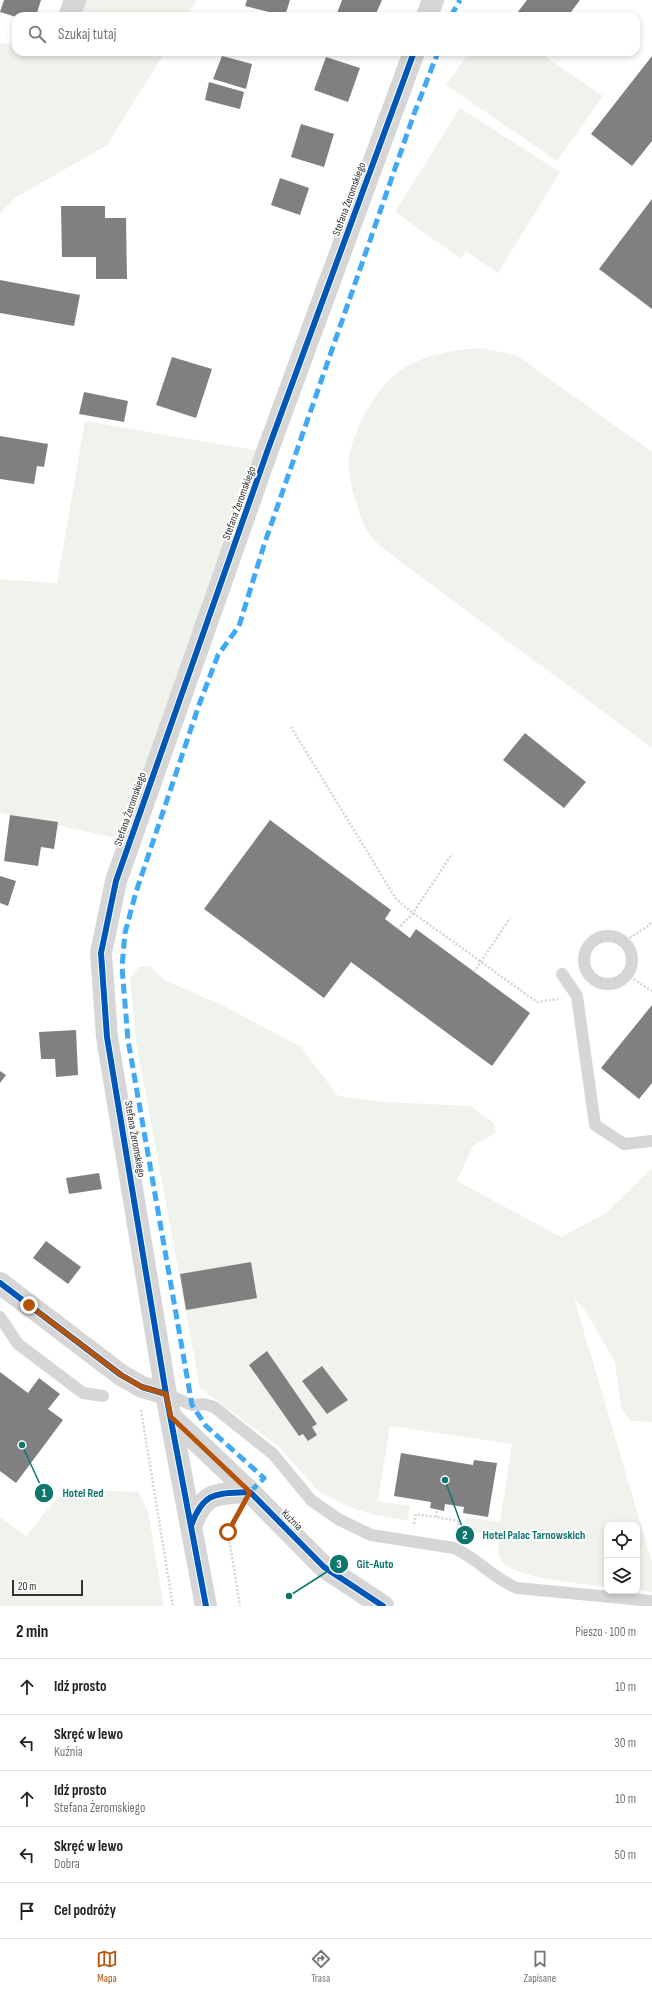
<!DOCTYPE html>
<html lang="pl">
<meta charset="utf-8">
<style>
body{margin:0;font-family:"Sofia Sans Condensed",sans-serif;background:#f6f6f6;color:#222}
.controls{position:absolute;right:12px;bottom:12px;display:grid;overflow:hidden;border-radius:8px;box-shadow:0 2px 6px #0003}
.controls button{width:36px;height:36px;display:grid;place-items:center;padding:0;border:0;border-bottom:1px solid #e0e0e0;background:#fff;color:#222;font:20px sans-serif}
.scale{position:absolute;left:12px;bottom:10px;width:71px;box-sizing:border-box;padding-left:4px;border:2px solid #323232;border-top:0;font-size:11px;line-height:14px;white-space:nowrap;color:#323232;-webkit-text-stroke:3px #fff;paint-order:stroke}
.stop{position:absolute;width:12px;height:12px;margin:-9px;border:3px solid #b45309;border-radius:50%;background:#fff}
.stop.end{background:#b45309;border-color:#fff;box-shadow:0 1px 4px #0008}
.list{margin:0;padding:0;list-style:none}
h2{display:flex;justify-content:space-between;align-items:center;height:52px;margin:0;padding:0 16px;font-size:17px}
h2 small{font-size:13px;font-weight:400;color:#767676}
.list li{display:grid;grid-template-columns:26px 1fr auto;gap:12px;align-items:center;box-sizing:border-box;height:56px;padding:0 16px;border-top:1px solid #e0e0e0}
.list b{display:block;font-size:15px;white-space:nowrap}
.list p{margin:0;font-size:13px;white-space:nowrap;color:#767676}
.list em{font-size:13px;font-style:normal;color:#767676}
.icon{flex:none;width:22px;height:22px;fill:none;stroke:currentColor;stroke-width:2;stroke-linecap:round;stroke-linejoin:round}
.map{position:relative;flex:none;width:652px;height:1606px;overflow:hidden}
.search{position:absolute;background:#fff;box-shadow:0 2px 6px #0003;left:12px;right:12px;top:12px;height:44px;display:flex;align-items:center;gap:10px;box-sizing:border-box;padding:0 14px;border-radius:12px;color:#767676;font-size:15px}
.sheet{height:332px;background:#fff}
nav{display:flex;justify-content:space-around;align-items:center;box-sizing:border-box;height:56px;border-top:1px solid #e0e0e0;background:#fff;font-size:11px;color:#767676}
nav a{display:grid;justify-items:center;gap:2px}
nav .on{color:#b45309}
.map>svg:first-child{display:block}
.green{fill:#f0f3ec}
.building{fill:#808080}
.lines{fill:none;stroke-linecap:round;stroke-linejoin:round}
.path{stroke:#d4d4d4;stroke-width:2.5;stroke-dasharray:2 2;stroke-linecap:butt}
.service{stroke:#d6d6d6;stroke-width:12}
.minor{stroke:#d6d6d6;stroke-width:22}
.tertiary{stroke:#d6d6d6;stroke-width:22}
.quiet{stroke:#3fa9f5;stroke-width:5;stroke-dasharray:10 5;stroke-linecap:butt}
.cycleway-casing{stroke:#fff;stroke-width:8}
.cycleway{stroke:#0057b8;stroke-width:6}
.route{stroke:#b45309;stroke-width:5}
.labels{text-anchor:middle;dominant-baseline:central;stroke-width:4;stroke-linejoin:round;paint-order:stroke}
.street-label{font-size:11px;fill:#323232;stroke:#fff}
.leader{fill:none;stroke:#0f766e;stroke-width:1.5}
.callout-dot{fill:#0f766e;stroke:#fff;stroke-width:1.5}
.mark-label{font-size:12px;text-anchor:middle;font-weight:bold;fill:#fff}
.callout-label{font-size:12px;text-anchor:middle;font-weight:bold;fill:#0f766e;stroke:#fff;stroke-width:4;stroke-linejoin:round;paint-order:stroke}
</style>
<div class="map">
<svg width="652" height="1606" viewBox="0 0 652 1606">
<rect width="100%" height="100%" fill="#fff"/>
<path class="green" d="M75,0H197L187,16H69Z
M0,43L16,45V52H165L107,145L15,198L0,213Z
M469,52H539L603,96L557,161L446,85Z
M460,108L560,172L498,273L466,251L461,259L395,212Z
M480,348L516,355L652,452V748L397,559C388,551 377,544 370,535C360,523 345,471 349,456C356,424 378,383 407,366C432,353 453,350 480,348Z
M85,421L267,452L130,841L0,813V579L57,583Z
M140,966H150L164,980L226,1007L301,1047L338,1096L386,1102L470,1106L494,1123L496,1133L473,1146L457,1181L561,1237L606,1213L652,1168V1422L631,1421L621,1408L615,1362L585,1310L574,1298L652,1562V1592L637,1590V1525H607V1587C585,1584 512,1579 501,1560C497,1554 498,1543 499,1536L464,1530L466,1517L500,1522L512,1444L390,1426L378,1501L410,1506L408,1521L374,1515L353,1508L319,1492L279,1447L200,1388L136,1041L130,978Z
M109,1491L138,1492L148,1511L164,1606H0V1517L26,1536L58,1497Z"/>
<path class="building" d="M4,0H41L36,16L16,17L0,12Z
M247,0H290L285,16L245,6Z
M342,0H382L375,16H336Z
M527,0H580L568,16H521L517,13Z
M222,56L252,64L246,89L213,79Z
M652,56V141L632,166L591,134Z
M326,57L360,68L348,102L314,90Z
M209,82L244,92L240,109L205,100Z
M301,124L334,134L324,167L291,157Z
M280,178L309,188L300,215L271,205Z
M652,199V309L599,269Z
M61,206H105V218H126L127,279H96V257H62Z
M0,280L80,295L74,326L0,313Z
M172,357L212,369L196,418L156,405Z
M84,392L128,401L124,422L79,414Z
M0,436L48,444L44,467L37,466L34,484L0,479Z
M525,733L586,782L564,808L503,760Z
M10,815L58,822L54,849L41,847L38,866L4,861Z
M270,820L391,910L385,919L410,938L416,929L530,1013L492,1066L351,962L324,998L204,909Z
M0,876L16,881L8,906L0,903Z
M652,1005V1083L639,1099L601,1068Z
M76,1030L78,1075L56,1077L55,1059H41L39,1032Z
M0,1071L6,1075L0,1083Z
M99,1173L102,1189L69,1194L66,1178Z
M46,1241L81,1267L68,1284L33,1258Z
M251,1262L257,1298L186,1310L180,1274Z
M267,1351L317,1424L312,1427L317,1435L308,1441L303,1434L299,1436L249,1365Z
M322,1366L348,1400L327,1414L302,1381Z
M0,1372L28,1393L39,1378L60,1394L48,1409L63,1420L16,1483L0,1471Z
M401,1453L473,1465L474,1460L497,1463L488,1517L463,1513L464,1507L445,1504L444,1511L430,1508L431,1502L394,1496Z"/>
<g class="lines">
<path class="path" d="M291,727L396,899L413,913L537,1002L558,999
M398,929L413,913L452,854
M623,942L648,926L652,921
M474,972L510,918
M627,975L652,991
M141,1410L173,1606
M237,1516L228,1532L240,1606
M436,1517L437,1510
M414,1524L416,1514L459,1521L457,1531"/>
<path class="service" d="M584 960a24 24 0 1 1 48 0a24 24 0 1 1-48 0Z
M562,974L577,996L595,1125L624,1144L652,1141
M0,1317L18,1344L83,1393L103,1396
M166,1394L192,1405L204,1404L214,1407L273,1454L311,1500L338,1519L371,1535L454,1548C477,1558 494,1579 517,1588L652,1601"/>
<path class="minor" d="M69,16L75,0
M0,1283L121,1375L142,1387L166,1394
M171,1417L250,1492L324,1567L383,1606
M191,1526C204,1491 216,1494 250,1492"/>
<path class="tertiary" d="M427,16L433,0
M206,1606L166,1394L107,1037L101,953L116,881L267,452L414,52"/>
<path class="quiet" d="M451,16L460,0
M250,1492L264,1478L206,1426L192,1405L128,1040L122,967L125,933L136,892L199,705L218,655L239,626L264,545L414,114L438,52"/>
<defs>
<path id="cycleway" d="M0,1283L121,1375L142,1387L166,1394
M191,1526C204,1490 217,1494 250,1492L324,1567L383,1606
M206,1606L166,1394L107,1037L101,953L116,881L267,452L414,52"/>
</defs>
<use href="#cycleway" class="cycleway-casing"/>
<use href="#cycleway" class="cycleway"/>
</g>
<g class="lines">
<path class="route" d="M29,1305L121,1375L142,1387L166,1394L171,1417L250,1492L228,1532"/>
</g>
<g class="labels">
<g class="street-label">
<text transform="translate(349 199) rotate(-70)">Stefana Żeromskiego</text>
<text transform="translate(239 503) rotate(-70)">Stefana Żeromskiego</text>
<text transform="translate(130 809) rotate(-71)">Stefana Żeromskiego</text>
<text transform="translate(135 1139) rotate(80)">Stefana Żeromskiego</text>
<text transform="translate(292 1520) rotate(45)">Kuźnia</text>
</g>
</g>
<path class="leader" d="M22 1445L44 1493M445 1480L465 1535M289 1596L339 1564"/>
<g class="callout-dot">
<circle cx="22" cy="1445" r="4"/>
<circle cx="445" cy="1480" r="4"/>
<circle cx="289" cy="1596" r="4"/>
<circle cx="44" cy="1493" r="10"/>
<circle cx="465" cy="1535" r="10"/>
<circle cx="339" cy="1564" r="10"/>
</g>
<g class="mark-label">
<text x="44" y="1497">1</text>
<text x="465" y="1539">2</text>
<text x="339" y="1568">3</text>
</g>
<g class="callout-label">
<text x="83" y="1497">Hotel Red</text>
<text x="534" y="1539">Hotel Palac Tarnowskich</text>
<text x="375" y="1568">Git-Auto</text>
</g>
</svg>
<div class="controls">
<button><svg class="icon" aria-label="locate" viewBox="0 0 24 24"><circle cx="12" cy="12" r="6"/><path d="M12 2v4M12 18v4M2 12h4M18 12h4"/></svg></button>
<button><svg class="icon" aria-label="layers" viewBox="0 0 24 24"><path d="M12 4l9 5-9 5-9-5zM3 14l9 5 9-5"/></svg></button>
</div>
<div class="scale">20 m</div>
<div class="stop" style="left:228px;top:1532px"></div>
<div class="stop end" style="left:29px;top:1305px"></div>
<div class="search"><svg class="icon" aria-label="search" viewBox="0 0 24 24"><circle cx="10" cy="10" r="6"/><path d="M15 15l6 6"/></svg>Szukaj tutaj</div>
</div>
<section class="sheet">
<h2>2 min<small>Pieszo · 100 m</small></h2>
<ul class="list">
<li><svg class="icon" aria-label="ahead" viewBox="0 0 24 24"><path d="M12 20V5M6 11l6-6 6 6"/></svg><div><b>Idź prosto</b></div><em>10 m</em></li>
<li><svg class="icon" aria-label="left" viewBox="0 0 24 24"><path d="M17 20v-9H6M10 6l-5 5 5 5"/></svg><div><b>Skręć w lewo</b><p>Kuźnia</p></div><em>30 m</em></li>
<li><svg class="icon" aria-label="ahead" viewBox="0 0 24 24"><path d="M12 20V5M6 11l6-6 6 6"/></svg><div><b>Idź prosto</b><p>Stefana Żeromskiego</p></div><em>10 m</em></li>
<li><svg class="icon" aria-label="left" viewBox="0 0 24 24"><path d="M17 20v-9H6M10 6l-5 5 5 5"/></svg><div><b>Skręć w lewo</b><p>Dobra</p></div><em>50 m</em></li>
<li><svg class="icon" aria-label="arrive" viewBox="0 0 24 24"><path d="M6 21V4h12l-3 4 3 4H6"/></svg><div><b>Cel podróży</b></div></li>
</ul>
</section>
<nav>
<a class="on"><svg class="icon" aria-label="map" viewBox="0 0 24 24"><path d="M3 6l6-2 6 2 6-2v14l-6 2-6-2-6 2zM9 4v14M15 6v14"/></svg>Mapa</a>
<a><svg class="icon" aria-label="directions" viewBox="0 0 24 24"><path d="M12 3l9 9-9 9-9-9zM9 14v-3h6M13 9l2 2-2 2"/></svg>Trasa</a>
<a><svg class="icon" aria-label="saved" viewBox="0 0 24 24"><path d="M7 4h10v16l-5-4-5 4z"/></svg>Zapisane</a>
</nav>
